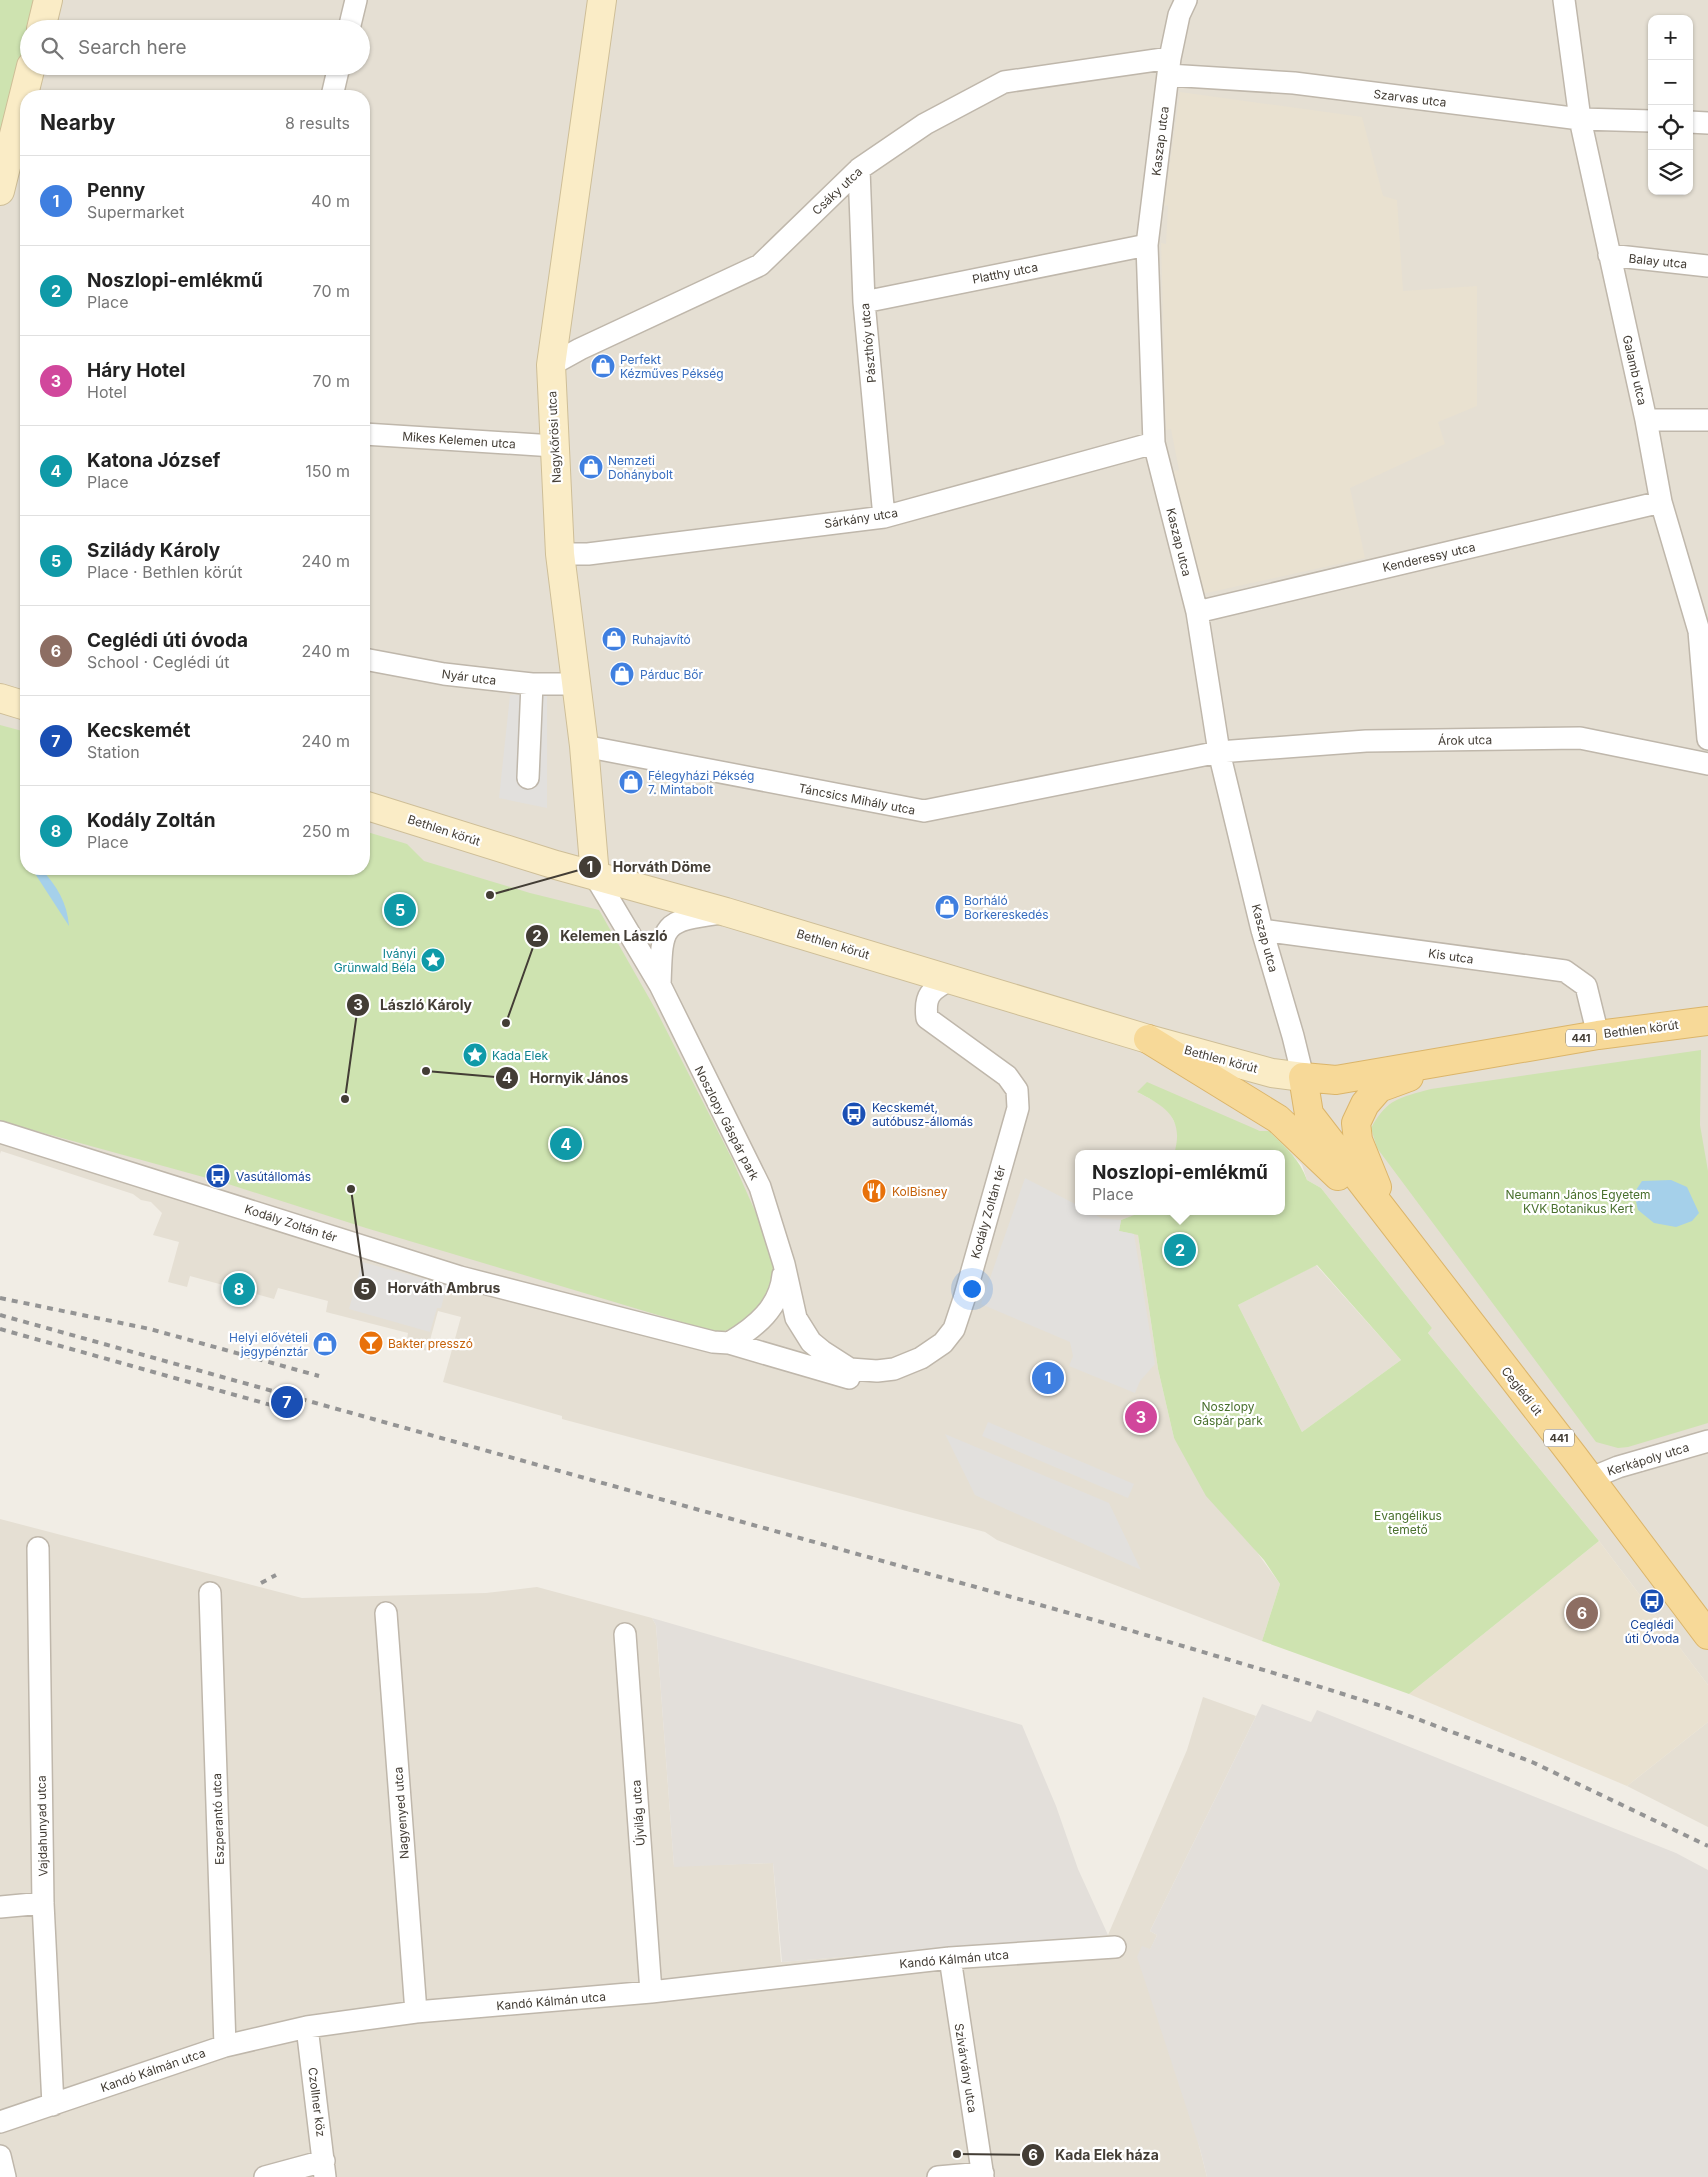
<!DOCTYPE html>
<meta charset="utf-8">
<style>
body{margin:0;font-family:Inter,sans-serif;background:#f6f6f6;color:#222}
.controls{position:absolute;right:15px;top:15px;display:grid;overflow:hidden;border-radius:10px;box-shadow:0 1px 4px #0004}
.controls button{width:45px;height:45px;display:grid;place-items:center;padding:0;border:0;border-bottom:1px solid #e0e0e0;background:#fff;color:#222;font:25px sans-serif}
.you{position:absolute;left:971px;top:1288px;width:18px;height:18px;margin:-12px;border:4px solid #fff;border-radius:50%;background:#1a73e8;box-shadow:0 0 0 8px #1a73e833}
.badge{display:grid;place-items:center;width:32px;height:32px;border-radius:50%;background:#eb3922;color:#fff;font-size:16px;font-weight:700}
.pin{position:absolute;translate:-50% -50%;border:2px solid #fff;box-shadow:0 1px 5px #0006}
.popup{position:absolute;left:1075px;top:1150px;width:210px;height:65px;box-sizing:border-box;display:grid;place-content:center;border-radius:10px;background:#fff;filter:drop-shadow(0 1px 4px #0005);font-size:16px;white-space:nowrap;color:#767676}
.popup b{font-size:19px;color:#222}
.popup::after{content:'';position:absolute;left:50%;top:100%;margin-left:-10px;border:10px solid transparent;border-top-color:#fff}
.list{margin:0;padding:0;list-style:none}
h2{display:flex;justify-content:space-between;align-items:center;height:65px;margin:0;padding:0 20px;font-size:21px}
h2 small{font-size:16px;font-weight:400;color:#767676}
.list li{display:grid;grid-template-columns:32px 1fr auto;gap:15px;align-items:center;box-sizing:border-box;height:90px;padding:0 20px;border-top:1px solid #e0e0e0}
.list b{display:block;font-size:19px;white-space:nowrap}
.list p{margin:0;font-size:16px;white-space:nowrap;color:#767676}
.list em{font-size:16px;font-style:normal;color:#767676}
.icon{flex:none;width:28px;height:28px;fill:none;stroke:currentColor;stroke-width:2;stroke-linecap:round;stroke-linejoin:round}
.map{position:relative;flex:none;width:1708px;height:2177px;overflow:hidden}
.search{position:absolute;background:#fff;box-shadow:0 1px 4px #0004;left:20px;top:20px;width:350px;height:55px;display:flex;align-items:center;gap:12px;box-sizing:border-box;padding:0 18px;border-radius:28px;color:#767676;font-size:19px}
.panel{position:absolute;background:#fff;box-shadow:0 1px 4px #0004;left:20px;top:90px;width:350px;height:785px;border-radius:20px}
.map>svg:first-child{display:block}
.residential{fill:#e5dfd3;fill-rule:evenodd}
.industrial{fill:#e3dfda}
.education{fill:#e9e1d0}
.green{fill:#cee3b0;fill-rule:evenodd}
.parking{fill:#e2e0dd}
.water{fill:#a5d0ea}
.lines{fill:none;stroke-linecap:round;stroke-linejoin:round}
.street-casing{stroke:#bfb7ab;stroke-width:24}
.secondary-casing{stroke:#cebe97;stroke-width:30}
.primary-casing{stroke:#dbb56a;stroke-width:30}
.street{stroke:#fff;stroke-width:21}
.secondary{stroke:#faecc6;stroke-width:28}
.primary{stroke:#f7d998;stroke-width:28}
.rail{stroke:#949494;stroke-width:4;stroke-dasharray:6 6;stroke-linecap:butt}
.labels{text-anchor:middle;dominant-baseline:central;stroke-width:4.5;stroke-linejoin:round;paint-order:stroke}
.shield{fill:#fff;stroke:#7b7772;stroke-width:1}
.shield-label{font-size:11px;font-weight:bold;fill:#433d35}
.street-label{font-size:12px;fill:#433d35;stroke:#fff}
.shop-label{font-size:12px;fill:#366cbe;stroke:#fff;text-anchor:start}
.culture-label{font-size:12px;fill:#0d838f;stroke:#fff;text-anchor:end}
.transit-label{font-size:12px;fill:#164399;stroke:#fff;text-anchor:start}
.food-label{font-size:12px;fill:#c56008;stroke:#fff;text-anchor:start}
.park-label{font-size:12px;fill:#49702d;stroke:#fff}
.leader{fill:none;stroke:#433d35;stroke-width:2}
.callout-dot{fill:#433d35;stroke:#fff;stroke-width:2}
.mark-label{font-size:15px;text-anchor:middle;font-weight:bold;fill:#fff}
.callout-label{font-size:14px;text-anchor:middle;font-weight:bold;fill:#433d35;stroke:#fff;stroke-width:4.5;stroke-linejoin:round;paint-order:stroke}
</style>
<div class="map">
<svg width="1708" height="2177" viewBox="0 0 1708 2177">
<rect width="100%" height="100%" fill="#f1ede5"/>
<path class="residential" d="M0,0H1708V1685L1599,1541L1428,1333L1432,1328L1321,1188L1307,1180L1302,1165L1269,1131H1260L1137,1092L1158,1103L1169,1112L1177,1127L1178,1142L1174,1154H1079V1211H1138L1135,1215L1121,1220L1138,1235L1158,1369L1174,1438L1280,1584L1262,1641L997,1540L985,1532L562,1419V1416L443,1382L461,1317L438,1311L427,1351L406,1345L408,1333L326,1312L328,1301L278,1288L274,1299L190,1276L187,1287L168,1282L179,1242L153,1235L162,1213L151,1202L141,1200L133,1194L1,1151L0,1154ZM1652,19H1689V191H1652ZM29,29H361V66H29ZM26,96H364V869H26Z
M1316,1265L1401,1360L1302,1432L1238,1305Z
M0,1519L302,1598L486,1593L537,1587L652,1618L656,1625L674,1866L773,1863L781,1962L1108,1935L1187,1750L1203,1697L1256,1716L1150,1931L1157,1935L1150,1950L1207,2177H0Z
M1708,1722V1827L1627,1786Z"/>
<path class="industrial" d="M652,1618L1022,1725L1056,1806L1078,1869L1108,1935L782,1962L773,1863L674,1867L656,1625Z
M1262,1704L1311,1722L1317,1710L1676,1853L1708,1870V2177H1207L1200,2149L1137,1957L1142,1946L1150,1949L1157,1935L1150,1931Z"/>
<path class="education" d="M1180,92L1362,117L1383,196L1397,200L1403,291L1477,286V406L1438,422L1445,444L1350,488L1365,558L1202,594L1173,471L1179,470L1171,429L1166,430L1161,243L1166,244L1168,206L1164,205Z
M1599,1541L1708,1685V1722L1627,1786L1409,1694Z"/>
<path class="green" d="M0,0H44L29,29V61L0,175Z
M0,725L26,732V869H364V831L407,844L424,861L530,893L599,910L657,1012L731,1157L775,1256L777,1282L761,1305L745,1324L718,1333L366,1228L225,1183L0,1121Z
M1701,1050L1700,1125L1708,1171V1423L1628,1447L1618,1448L1596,1442L1377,1148L1371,1128C1388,1098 1399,1098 1431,1089Z
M1147,1082L1260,1131H1269C1284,1146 1300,1159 1307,1180L1321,1188L1432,1328L1428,1333L1599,1541L1409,1694L1262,1641L1280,1584L1264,1560L1206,1496L1174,1438L1158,1369L1138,1235L1119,1231L1121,1220L1134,1215L1138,1211H1281V1154H1174C1185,1118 1165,1106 1137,1092ZM1317,1265L1401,1360L1302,1432L1238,1305Z"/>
<path class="parking" d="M547,693V808L499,798L510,695Z
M1025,1178L1079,1206V1211H1089L1101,1218L1121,1220L1119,1231L1134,1234L1155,1364L1140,1381L1135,1393L1069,1366L1073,1356L1070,1342L981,1304Z
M362,1262L447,1285L441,1308H437L430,1332L349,1309Z
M988,1422L1134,1484L1128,1498L982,1436Z
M945,1434L1109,1503L1141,1570L975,1495Z"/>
<path class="water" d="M32,869H41C57,886 67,902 69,926Z
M1671,1180L1687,1187L1699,1213L1692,1221L1676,1227L1654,1223L1638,1210L1634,1193L1642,1181Z"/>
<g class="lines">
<defs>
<path id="street" d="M1186,0L1179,15L1170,58L1147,245L1154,443L1197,612L1219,752L1262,930L1293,1036L1303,1077
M1564,0L1580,119L1646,420L1661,502L1699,631L1708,739
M349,29L356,0
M1168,75L1294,83L1580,119L1652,121
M332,96L339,66
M1689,122L1708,123
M859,169L864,302L884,517
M1609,255L1708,266
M864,302L1147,245
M551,365L580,349L760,265L859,169L925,124L1004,82L1170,58
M1646,420H1708
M364,434L554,446
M560,554H588L884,517L1154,443
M1197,612L1661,502
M364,659L444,674L532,684H576
M584,746L924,811L1219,752L1366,741L1580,738L1708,764
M528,778L532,684
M595,876L660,985L760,1187L784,1264L796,1318L811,1342L822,1351L850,1369L877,1371L894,1369L921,1358L943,1343L954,1329L964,1299L1018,1108L1017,1090L1007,1076L927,1018C924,995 931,990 950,980
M1262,930L1565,971L1586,986L1598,1035
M660,985C662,925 660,921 721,913
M0,1132L460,1277L713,1342L729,1343L849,1378
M729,1343C756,1327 780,1307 783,1275
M1589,1479L1618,1467L1708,1441
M38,1548L43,1903L53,2105
M210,1593L225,2046
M386,1613L416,2012
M625,1634L651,1992
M0,1907L43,1903
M950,1958L983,2177
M307,2027L325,2177
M0,2122L225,2046L307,2027L416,2012L651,1992L950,1958L1115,1947
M0,2156L5,2177
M265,2177L324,2161
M938,2177L983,2173"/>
<path id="secondary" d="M41,29L48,0
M0,191L31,66
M0,698L26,706
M364,805L556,865L726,912L1148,1039L1272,1073L1303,1077
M595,876L584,746L560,554L551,365L602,0"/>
<path id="primary" d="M1708,1021L1598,1035L1336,1080L1303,1077L1309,1114L1574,1457L1708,1635
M1148,1039L1278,1119L1338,1176
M1377,1187L1358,1140L1356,1123L1365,1104L1379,1088L1409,1077"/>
</defs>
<use href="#street" class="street-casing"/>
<use href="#secondary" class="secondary-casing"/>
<use href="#primary" class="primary-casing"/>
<use href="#street" class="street"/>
<use href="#secondary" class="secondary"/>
<use href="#primary" class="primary"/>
<path class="rail" d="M0,1298L150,1329L319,1376
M0,1315L1112,1625L1314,1685L1388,1708L1532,1762L1708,1846
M0,1329L278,1407
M261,1583L276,1575"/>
</g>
<defs>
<symbol id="shop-disc" viewBox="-11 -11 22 22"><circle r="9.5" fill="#3f7fe0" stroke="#fff"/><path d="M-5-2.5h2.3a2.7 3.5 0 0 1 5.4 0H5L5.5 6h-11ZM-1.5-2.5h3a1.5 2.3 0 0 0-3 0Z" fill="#fff"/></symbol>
<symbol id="sight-disc" viewBox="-11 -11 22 22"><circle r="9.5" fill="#0f9aa8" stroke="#fff"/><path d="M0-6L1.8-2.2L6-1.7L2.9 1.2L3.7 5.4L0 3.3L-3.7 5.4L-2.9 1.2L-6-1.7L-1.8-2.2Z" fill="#fff"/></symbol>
<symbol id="bus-disc" viewBox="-11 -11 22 22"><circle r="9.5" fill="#1a4fb4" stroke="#fff"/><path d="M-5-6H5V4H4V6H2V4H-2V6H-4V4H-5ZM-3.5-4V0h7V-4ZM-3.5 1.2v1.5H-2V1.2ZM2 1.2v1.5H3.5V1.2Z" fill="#fff"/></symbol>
<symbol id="restaurant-disc" viewBox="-11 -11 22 22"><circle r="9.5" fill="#e8710a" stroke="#fff"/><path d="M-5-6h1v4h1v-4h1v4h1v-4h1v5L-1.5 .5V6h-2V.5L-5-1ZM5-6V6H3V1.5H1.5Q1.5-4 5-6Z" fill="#fff"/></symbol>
<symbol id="bar-disc" viewBox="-11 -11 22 22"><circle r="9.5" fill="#e8710a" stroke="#fff"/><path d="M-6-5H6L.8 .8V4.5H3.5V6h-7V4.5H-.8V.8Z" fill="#fff"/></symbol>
</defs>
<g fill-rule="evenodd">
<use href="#shop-disc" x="589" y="352" width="28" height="28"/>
<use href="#shop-disc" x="577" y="453" width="28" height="28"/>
<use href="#shop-disc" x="600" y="625" width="28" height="28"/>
<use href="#shop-disc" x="608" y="660" width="28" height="28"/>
<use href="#shop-disc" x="617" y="768" width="28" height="28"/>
<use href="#shop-disc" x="933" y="893" width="28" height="28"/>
<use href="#sight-disc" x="419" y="946" width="28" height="28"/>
<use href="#sight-disc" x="461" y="1041" width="28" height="28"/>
<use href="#bus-disc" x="840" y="1100" width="28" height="28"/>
<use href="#bus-disc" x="204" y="1162" width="28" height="28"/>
<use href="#restaurant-disc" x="860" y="1177" width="28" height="28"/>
<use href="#bar-disc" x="357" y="1329" width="28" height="28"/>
<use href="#shop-disc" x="311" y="1330" width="28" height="28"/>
<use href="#bus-disc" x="1638" y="1587" width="28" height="28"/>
</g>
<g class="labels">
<g class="shield">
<rect x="1566" y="1029.5" width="30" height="17" rx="4"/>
<rect x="1544" y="1429.5" width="30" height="17" rx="4"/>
</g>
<g class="shield-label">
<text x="1581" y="1038">441</text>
<text x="1559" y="1438">441</text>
</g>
<g class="street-label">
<text transform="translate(1410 98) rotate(7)">Szarvas utca</text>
<text transform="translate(1160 141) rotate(-83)">Kaszap utca</text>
<text transform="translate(837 191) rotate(-43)">Csáky utca</text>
<text transform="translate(1658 261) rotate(6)">Balay utca</text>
<text transform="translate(1005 273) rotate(-11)">Platthy utca</text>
<text transform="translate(868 343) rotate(-95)">Pászthóy utca</text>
<text transform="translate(1635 370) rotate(77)">Galamb utca</text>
<text transform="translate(554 437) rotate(-93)">Nagykőrösi utca</text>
<text transform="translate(459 440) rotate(4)">Mikes Kelemen utca</text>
<text transform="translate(861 518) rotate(-9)">Sárkány utca</text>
<text transform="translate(1179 542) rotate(76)">Kaszap utca</text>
<text transform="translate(1429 557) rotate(-13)">Kenderessy utca</text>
<text transform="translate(469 677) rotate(7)">Nyár utca</text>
<text transform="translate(1465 740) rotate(-1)">Árok utca</text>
<text transform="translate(857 799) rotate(11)">Táncsics Mihály utca</text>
<text transform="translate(444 830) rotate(18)">Bethlen körút</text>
<text transform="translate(1265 938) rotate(75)">Kaszap utca</text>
<text transform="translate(833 944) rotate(17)">Bethlen körút</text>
<text transform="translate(1451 956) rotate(8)">Kis utca</text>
<text transform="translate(1641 1029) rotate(-7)">Bethlen körút</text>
<text transform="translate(1221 1059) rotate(15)">Bethlen körút</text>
<text transform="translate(727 1123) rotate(63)">Noszlopy Gáspár park</text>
<text transform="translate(988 1212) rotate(-74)">Kodály Zoltán tér</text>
<text transform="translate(291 1223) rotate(18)">Kodály Zoltán tér</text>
<text transform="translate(1522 1391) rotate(52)">Ceglédi út</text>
<text transform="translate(1648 1459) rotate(-17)">Kerkápoly utca</text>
<text transform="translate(401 1813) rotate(-94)">Nagyenyed utca</text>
<text transform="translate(638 1813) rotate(-94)">Újvilág utca</text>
<text transform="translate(218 1819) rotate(-92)">Eszperantó utca</text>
<text transform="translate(42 1826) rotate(-91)">Vajdahunyad utca</text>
<text transform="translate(954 1959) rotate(-5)">Kandó Kálmán utca</text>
<text transform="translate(551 2001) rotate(-5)">Kandó Kálmán utca</text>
<text transform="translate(966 2068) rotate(81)">Szivárvány utca</text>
<text transform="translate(153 2070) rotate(-19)">Kandó Kálmán utca</text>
<text transform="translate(317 2102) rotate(83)">Czollner köz</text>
</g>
<g class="shop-label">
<text x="620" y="359">Perfekt<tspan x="620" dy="14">Kézműves Pékség</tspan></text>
<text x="608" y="460">Nemzeti<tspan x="608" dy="14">Dohánybolt</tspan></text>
<text x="632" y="639">Ruhajavító</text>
<text x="640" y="674">Párduc Bőr</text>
<text x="648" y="775">Félegyházi Pékség<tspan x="648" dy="14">7. Mintabolt</tspan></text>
<text x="964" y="900">Borháló<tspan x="964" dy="14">Borkereskedés</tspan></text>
<text x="308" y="1337" text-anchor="end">Helyi elővételi<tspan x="308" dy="14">jegypénztár</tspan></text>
</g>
<g class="culture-label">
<text x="416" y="953">Iványi<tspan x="416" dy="14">Grünwald Béla</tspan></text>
<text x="492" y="1055" text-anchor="start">Kada Elek</text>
</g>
<g class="transit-label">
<text x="872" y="1107">Kecskemét,<tspan x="872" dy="14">autóbusz-állomás</tspan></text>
<text x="236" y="1176">Vasútállomás</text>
<text x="1652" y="1624" text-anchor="middle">Ceglédi<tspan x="1652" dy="14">úti Óvoda</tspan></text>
</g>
<g class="food-label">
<text x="892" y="1191">KolBisney</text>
<text x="388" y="1343">Bakter presszó</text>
</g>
<g class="park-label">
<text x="1578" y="1194">Neumann János Egyetem<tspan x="1578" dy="14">KVK Botanikus Kert</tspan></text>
<text x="1228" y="1406">Noszlopy<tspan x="1228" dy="14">Gáspár park</tspan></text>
<text x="1408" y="1515">Evangélikus<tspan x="1408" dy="14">temető</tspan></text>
</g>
</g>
<path class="leader" d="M490 895L590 867M506 1023L537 936M345 1099L358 1005M426 1071L507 1078M351 1189L365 1289M957 2154L1033 2155"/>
<g class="callout-dot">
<circle cx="490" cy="895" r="5"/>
<circle cx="506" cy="1023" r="5"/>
<circle cx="345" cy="1099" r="5"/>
<circle cx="426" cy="1071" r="5"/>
<circle cx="351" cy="1189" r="5"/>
<circle cx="957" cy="2154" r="5"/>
<circle cx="590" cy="867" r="12"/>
<circle cx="537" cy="936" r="12"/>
<circle cx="358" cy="1005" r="12"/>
<circle cx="507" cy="1078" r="12"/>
<circle cx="365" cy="1289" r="12"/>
<circle cx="1033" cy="2155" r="12"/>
</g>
<g class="mark-label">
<text x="590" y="872">1</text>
<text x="537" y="941">2</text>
<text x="358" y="1010">3</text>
<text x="507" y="1083">4</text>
<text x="365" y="1294">5</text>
<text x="1033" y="2160">6</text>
</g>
<g class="callout-label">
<text x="662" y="872">Horváth Döme</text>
<text x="614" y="941">Kelemen László</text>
<text x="426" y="1010">László Károly</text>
<text x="579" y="1083">Hornyik János</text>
<text x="444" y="1293">Horváth Ambrus</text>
<text x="1107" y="2160">Kada Elek háza</text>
</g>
</svg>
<div class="controls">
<button>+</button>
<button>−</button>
<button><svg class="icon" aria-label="locate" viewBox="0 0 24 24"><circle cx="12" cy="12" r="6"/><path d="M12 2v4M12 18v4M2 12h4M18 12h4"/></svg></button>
<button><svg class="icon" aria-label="layers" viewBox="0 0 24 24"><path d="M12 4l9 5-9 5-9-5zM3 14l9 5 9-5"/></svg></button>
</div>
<div class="you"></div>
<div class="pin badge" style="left:1048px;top:1378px;background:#3f7fe0">1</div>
<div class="pin badge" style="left:1180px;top:1250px;background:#0f9aa8">2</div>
<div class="popup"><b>Noszlopi-emlékmű</b>Place</div>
<div class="pin badge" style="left:1141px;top:1417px;background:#d1479c">3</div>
<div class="pin badge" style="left:566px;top:1144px;background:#0f9aa8">4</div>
<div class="pin badge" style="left:400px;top:910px;background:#0f9aa8">5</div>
<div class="pin badge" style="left:1582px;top:1613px;background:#8d6e63">6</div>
<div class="pin badge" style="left:287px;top:1402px;background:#1a4fb4">7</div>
<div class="pin badge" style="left:239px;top:1289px;background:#0f9aa8">8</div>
<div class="search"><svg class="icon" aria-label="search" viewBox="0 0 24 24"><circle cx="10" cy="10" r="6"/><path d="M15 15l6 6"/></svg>Search here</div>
<section class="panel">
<h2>Nearby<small>8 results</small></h2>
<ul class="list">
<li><span class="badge" style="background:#3f7fe0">1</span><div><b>Penny</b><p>Supermarket</p></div><em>40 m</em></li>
<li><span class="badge" style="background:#0f9aa8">2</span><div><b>Noszlopi-emlékmű</b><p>Place</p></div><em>70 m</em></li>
<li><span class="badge" style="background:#d1479c">3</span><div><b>Háry Hotel</b><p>Hotel</p></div><em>70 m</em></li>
<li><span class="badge" style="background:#0f9aa8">4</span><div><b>Katona József</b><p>Place</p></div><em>150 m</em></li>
<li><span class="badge" style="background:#0f9aa8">5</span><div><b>Szilády Károly</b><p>Place · Bethlen körút</p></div><em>240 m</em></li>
<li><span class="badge" style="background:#8d6e63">6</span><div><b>Ceglédi úti óvoda</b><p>School · Ceglédi út</p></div><em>240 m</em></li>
<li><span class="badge" style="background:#1a4fb4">7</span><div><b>Kecskemét</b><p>Station</p></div><em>240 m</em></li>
<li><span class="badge" style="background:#0f9aa8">8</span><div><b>Kodály Zoltán</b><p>Place</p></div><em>250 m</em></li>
</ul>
</section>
</div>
